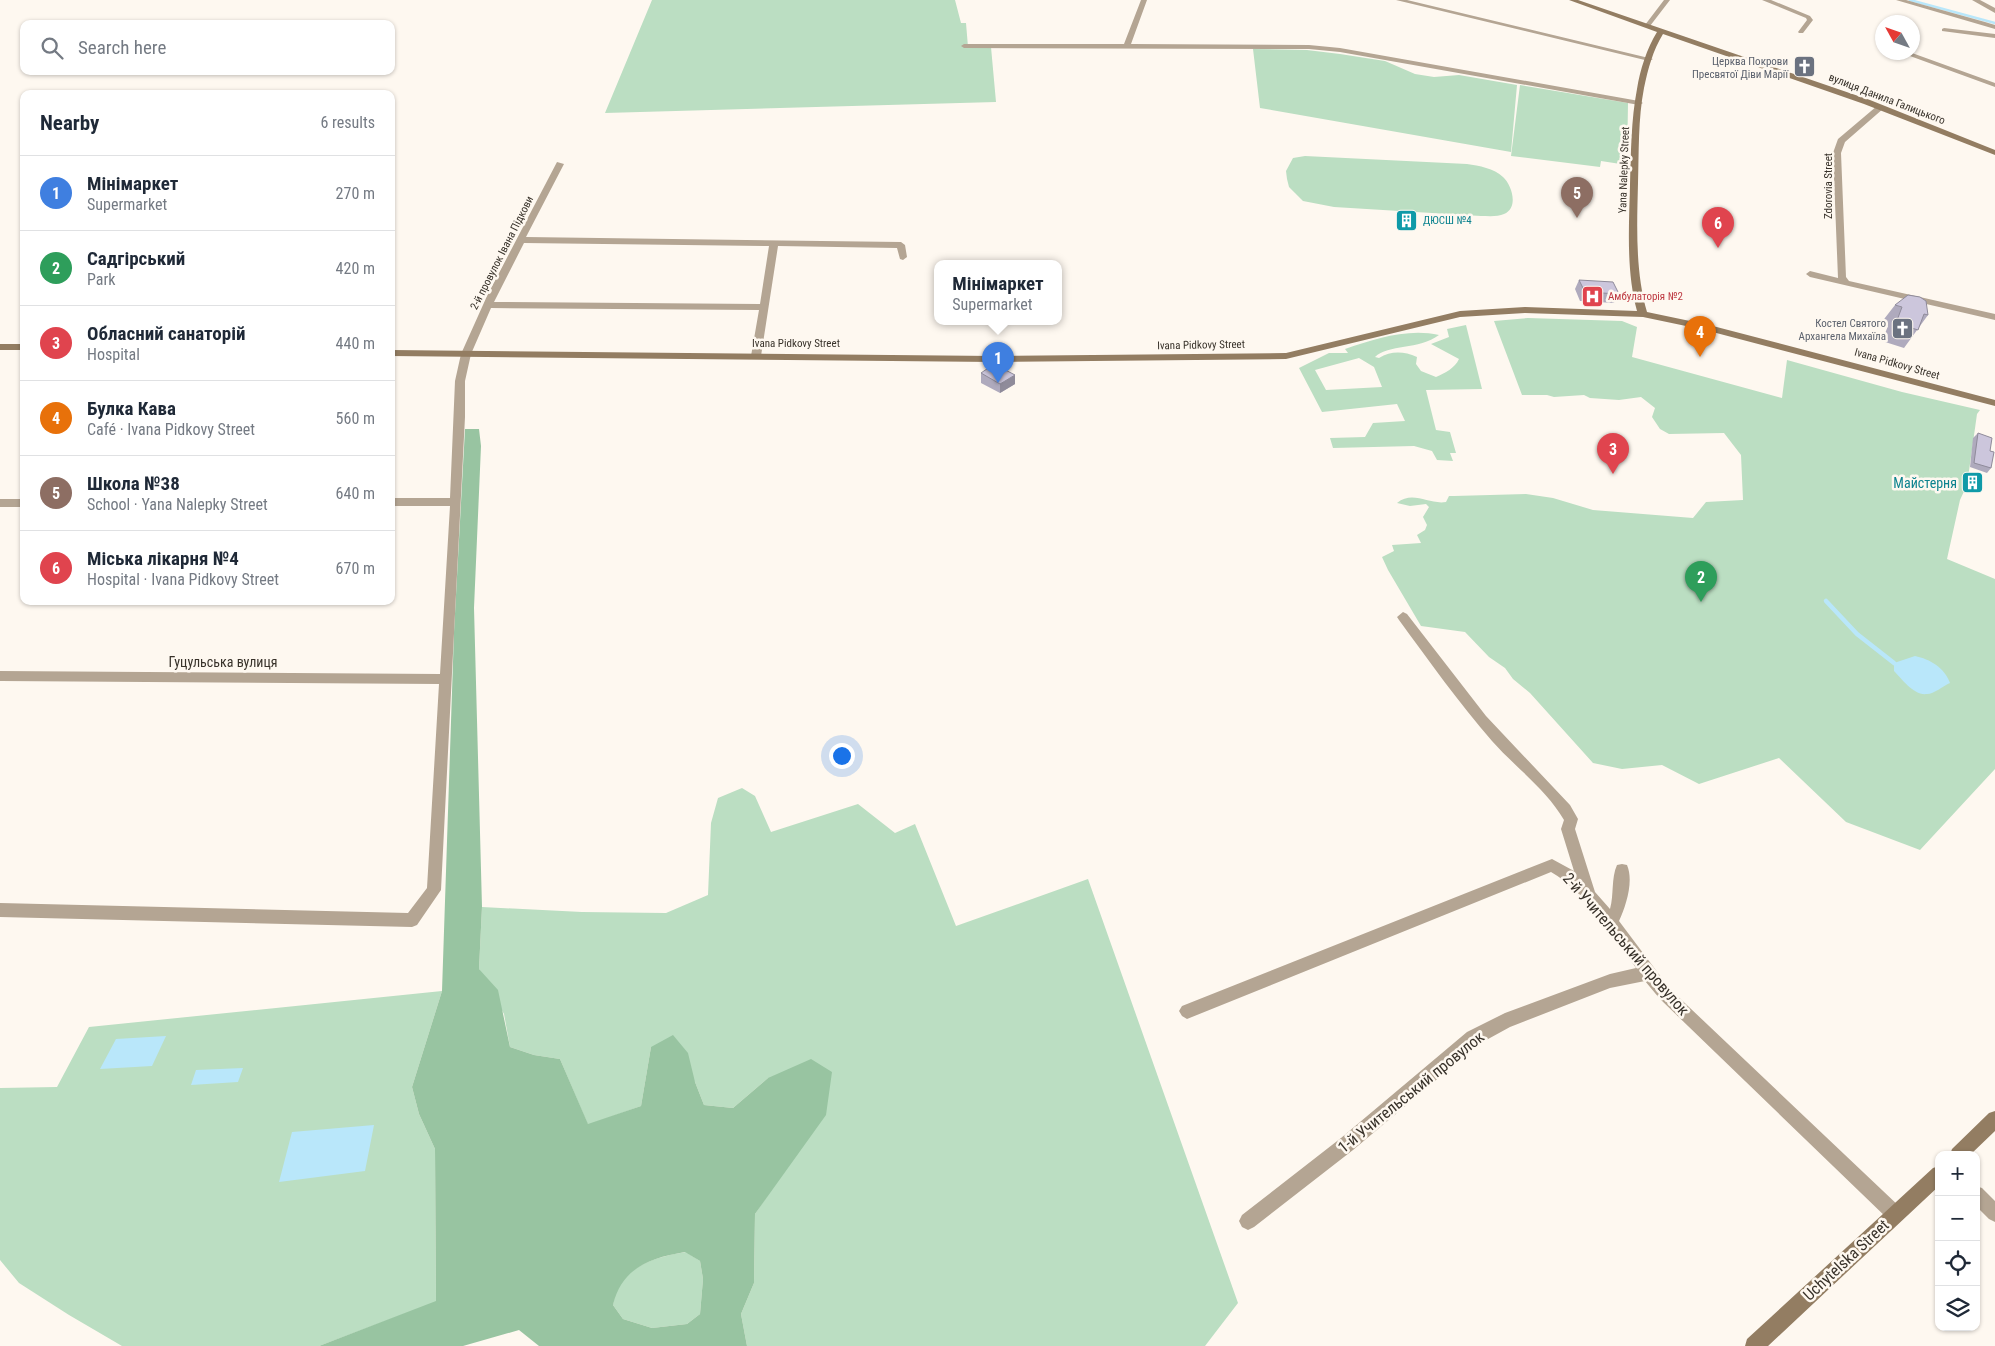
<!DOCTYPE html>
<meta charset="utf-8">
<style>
body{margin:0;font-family:"Roboto Condensed",sans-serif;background:#f6f6f7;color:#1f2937}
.controls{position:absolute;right:15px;bottom:15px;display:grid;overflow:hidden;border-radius:10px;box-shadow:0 1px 4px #0004}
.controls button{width:45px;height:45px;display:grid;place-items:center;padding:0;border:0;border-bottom:1px solid #e0e1e3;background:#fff;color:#1f2937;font:25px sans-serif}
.compass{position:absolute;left:1875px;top:15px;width:45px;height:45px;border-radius:50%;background:#fff;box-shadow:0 1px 4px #0004;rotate:310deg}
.you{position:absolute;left:841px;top:755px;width:18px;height:18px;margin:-12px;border:4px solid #fff;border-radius:50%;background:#1a73e8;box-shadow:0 0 0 8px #1a73e833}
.badge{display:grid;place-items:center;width:32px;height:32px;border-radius:50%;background:#d93025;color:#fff;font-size:16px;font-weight:700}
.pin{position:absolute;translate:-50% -41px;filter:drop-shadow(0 1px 2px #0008)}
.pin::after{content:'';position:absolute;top:26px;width:18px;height:15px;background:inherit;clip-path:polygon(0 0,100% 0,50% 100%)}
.popup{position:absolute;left:934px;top:260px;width:128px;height:65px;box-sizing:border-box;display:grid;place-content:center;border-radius:10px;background:#fff;filter:drop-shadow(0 1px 4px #0005);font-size:16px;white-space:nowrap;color:#747a83}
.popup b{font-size:19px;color:#1f2937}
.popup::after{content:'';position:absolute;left:50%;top:100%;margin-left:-10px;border:10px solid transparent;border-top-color:#fff}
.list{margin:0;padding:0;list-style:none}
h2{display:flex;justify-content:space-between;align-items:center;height:65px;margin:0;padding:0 20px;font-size:21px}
h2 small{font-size:16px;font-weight:400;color:#747a83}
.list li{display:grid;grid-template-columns:32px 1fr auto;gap:15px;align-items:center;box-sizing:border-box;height:75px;padding:0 20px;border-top:1px solid #e0e1e3}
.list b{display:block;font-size:19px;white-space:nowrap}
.list p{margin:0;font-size:16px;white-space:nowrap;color:#747a83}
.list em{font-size:16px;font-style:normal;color:#747a83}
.icon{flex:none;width:28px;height:28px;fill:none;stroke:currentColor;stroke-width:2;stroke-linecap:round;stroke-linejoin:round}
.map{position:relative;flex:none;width:1995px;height:1346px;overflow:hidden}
.search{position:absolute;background:#fff;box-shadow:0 1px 4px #0004;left:20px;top:20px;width:375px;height:55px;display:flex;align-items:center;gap:12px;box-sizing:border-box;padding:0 18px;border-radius:10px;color:#747a83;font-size:19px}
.panel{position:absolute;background:#fff;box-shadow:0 1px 4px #0004;left:20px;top:90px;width:375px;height:515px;border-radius:10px}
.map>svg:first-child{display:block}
.green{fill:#bbdec2;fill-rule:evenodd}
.forest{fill:#98c4a1;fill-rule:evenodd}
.water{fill:#b9e7fa}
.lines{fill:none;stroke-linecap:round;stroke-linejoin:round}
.stream-far1{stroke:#b9e7fa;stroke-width:2.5}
.stream{stroke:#b9e7fa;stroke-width:4.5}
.street{fill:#b4a593;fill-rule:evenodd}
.secondary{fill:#937d62;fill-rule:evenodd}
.wall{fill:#afaabd}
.shaded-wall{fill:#8f8b9a}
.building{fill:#ccc6dc;stroke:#8f8b9a}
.labels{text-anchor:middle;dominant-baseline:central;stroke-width:5;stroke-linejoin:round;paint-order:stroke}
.far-worship-label{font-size:11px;fill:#5b616d;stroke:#fef8f0;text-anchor:end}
.far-street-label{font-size:11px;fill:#38322a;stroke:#fef8f0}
.far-culture-label{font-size:11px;fill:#0d838f;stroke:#fef8f0;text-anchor:start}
.far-health-label{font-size:11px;fill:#be3a42;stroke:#fef8f0;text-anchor:start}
.culture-label{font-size:14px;fill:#0d838f;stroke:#fef8f0;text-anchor:end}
.street-label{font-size:14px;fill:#38322a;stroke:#fef8f0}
.near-street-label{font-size:16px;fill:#38322a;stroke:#fef8f0}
</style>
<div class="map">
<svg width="1995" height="1346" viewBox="0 0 1995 1346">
<rect width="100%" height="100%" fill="#fef8f0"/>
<path class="green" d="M652,0H955L961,23H966L968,47H991L996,102L605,113Z
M1253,49L1307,50L1340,54L1385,61L1415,74L1434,77L1459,75L1517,85L1511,152L1260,108Z
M1520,85L1628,103L1627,165L1601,161L1600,167L1511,156Z
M1305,156L1467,164C1479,166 1494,168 1503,177C1512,185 1519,208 1504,214C1498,217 1488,216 1481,216L1334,207L1303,201L1289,187L1287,179L1286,171L1293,158Z
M1528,318L1622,321L1637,327L1632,357L1782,398L1787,360L1902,392L1980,410L1977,414L1967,485L1960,500L1947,559L1995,579V769L1920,850L1846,822L1779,758L1699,784L1662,765L1622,769L1593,763L1530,693L1513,679L1505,668L1489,657L1465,632L1421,626L1388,570L1382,557L1394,551L1392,545L1421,543L1417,535L1425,530L1427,525L1423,517L1429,507L1426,504L1410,506L1397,503C1413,490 1429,505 1446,502L1449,496H1454L1526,494L1553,498L1593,510L1693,518L1706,502L1743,500L1741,455L1724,433L1669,434L1660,429L1652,417L1655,408L1641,397L1619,400L1590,398L1584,395L1554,397L1547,395H1522L1494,321Z
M1466,325L1482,389L1426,390L1436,430L1450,432L1456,453H1450L1453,461L1437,460L1432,451L1414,446L1333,448L1330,438L1365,437L1373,423L1405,421L1397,404L1322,412L1299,368L1329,353H1348L1345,349C1374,339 1408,328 1439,335C1419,350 1388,344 1375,357L1379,358C1391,351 1403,351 1417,357L1416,364L1421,371L1436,377C1445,373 1455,368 1459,359L1431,344L1449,337L1447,329ZM1359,358L1374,367L1382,387L1326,390L1315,370Z
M742,788L755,796L771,832L858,804L895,833L915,824L956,926L1088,879L1238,1303L1205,1346H747L741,1314L754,1283L755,1214L776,1183L768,1078L733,1108L704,1105L695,1082L651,1047L641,1106L588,1125L560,1059L534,1055L510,1047L504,1014L479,969L482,907L582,912L666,913L708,895L711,823L718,798Z
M442,991L412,1087L419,1114L435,1149L436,1302L319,1346H122L69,1315L19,1283L0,1260V1088L57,1087L89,1027Z
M686,1252L700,1261L703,1279L700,1314L687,1324L652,1328L623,1319L613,1305C614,1300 614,1294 616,1290C629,1264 660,1256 686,1252Z"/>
<path class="forest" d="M465,429H479L481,446L474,608L482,907L479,969L498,990L510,1047L534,1055L560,1059L588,1124L641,1106L651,1047L673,1035L688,1053L695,1082L704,1105L733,1108L768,1078L811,1059L832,1072L826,1115L755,1214L754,1283L741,1314L747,1346H539L519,1330L463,1346H319L436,1301L435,1149L419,1114L412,1087L442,991L454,632ZM685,1252L700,1261L703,1279L700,1314L687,1324L652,1328L623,1319L613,1305C622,1267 651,1258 685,1252Z"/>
<path class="water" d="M1915,656C1930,659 1945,668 1950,683C1943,686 1934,694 1927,694C1914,696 1902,679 1894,671V663Z
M166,1036L152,1066L100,1069L116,1039Z
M243,1068L238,1082L191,1085L196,1070Z
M374,1125L365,1171L279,1182L292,1132Z"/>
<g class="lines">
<path class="stream-far1" d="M1910,0L1995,23"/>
<path class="stream" d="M1826,601L1857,634L1894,663"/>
<path class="street" d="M1141,0H1147L1131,44L1309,45L1340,48L1639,101L1643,103L1639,105L1340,52L1309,49L964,48L961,46L964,44H1124Z
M1396,0H1407L1653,59L1649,61Z
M1664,0H1670L1650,26H1646L1645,25Z
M1762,0H1771L1810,16L1813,20L1803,33H1799L1798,32L1807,20L1806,18Z
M1896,0H1906L1985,22L1995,25V29Z
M1972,0H1980L1995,8V13Z
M1944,28L1995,34V38L1942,31V29Z
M1912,53L1995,83V87L1910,56L1909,55Z
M1877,106L1884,108L1845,142L1841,153L1846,277L1849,281L1995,314V320L1810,277L1806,274L1810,271L1838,278L1833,153L1838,139Z
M557,162L564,164L526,237L901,242L905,245L907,257L903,260L900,259L897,248L778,246L761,356L756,359L751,356L759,310L491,308L471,354L465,381V417L441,890L417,925L412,927L0,917V903L408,913L427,888L439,684L0,681V671L440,674L450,506H391V498H450L455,381L461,354L487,296ZM524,243L769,246L760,304L494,302Z
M0,499H24V507H0Z
M1403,612L1407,614L1486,716L1570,805L1578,819L1575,829L1595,892L1610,909C1614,895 1611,878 1617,865L1622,864L1627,865C1634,881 1626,906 1619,921L1670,989L1901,1208L1904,1214L1901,1220L1895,1223L1889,1220L1660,999L1645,981L1610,988L1510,1027L1479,1044L1353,1150L1254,1227L1248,1230L1242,1227L1239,1221L1242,1215L1341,1138L1467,1032L1505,1013L1610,974L1636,968C1613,936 1586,892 1551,872L1187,1019L1182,1016L1179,1011L1182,1006L1552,859L1574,871L1561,829L1564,820C1546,789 1515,767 1492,741C1459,703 1429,661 1399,620L1397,617Z
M1976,1186L1982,1188L1995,1201V1222L1989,1219L1976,1206Z"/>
<path class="secondary" d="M1569,0H1578L1870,100L1995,150V155L1864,104L1663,34C1653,50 1648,69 1644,88C1638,119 1639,152 1638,183C1637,225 1635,271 1647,312L1709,325L1995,400V406L1705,330L1643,317L1525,313L1460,317L1286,359L994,362L391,356V350L994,356L1286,353L1460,311L1525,307L1637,311C1626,271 1629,226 1630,185C1631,153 1631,120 1637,89C1640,70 1647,48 1657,32Z
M0,344H24V350H0Z
M1995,1111V1131L1970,1155H1950L1952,1149L1989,1113Z
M1939,1166V1186L1768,1346H1745L1747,1339L1933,1168Z"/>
</g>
<path class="wall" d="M1579,280L1619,294L1614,303L1580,301L1575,289Z
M1895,305L1928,315L1904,348L1882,341L1888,326L1881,323Z
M981,373L1015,375V384L1000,393L981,383Z
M1978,433L1990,451L1991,468L1987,473L1970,467L1973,438Z"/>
<path class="shaded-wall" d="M1015,375V384L1000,393V384Z"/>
<path class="building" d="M1579,280L1613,282L1619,294L1585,292Z
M1908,295L1920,297L1926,301L1928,315L1924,314L1918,330L1896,323L1902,307L1895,305Z
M994,364L1015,375L1000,384L981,373Z
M1978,433L1992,438L1990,451L1994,452L1991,468L1974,463Z"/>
<defs>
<symbol id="church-square" viewBox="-11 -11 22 22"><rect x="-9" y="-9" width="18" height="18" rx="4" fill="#6b7280" stroke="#fef8f0"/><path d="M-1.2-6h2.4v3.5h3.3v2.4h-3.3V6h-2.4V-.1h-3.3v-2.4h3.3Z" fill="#fff"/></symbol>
<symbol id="building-square" viewBox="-11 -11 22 22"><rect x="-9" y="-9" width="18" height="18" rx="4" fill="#0f9aa8" stroke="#fef8f0"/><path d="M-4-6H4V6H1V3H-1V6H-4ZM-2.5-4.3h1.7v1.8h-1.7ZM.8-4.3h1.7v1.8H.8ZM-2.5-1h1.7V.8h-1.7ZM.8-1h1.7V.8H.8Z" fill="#fff"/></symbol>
<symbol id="hospital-square" viewBox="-11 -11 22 22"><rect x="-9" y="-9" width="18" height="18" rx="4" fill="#e0444e" stroke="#fef8f0"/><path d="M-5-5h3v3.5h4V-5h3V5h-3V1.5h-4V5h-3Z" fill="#fff"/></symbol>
</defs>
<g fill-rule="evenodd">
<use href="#church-square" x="1792" y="54" width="25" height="25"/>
<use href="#building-square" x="1394" y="208" width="25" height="25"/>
<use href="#hospital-square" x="1580" y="284" width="25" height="25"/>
<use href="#church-square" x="1890" y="316" width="25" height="25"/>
<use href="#building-square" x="1960" y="470" width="25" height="25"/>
</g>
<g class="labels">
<g class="far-worship-label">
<text x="1788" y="61">Церква Покрови<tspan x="1788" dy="13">Пресвятої Діви Марії</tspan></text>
<text x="1886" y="323">Костел Святого<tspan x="1886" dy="13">Архангела Михаїла</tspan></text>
</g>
<g class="far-street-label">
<text transform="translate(1887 99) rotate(21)">вулиця Данила Галицького</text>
<text transform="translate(1624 170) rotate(-88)">Yana Nalepky Street</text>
<text transform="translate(1828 186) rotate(-90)">Zdorovia Street</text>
<text transform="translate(502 253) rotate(-63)">2-й провулок Івана Підкови</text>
<text x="796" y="343">Ivana Pidkovy Street</text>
<text transform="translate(1201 345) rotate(-1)">Ivana Pidkovy Street</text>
<text transform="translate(1897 364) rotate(16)">Ivana Pidkovy Street</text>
</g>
<g class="far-culture-label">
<text x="1423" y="220">ДЮСШ №4</text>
</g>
<g class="far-health-label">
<text x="1608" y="296">Амбулаторія №2</text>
</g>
<g class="culture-label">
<text x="1957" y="483">Майстерня</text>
</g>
<g class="street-label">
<text x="223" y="662">Гуцульська вулиця</text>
</g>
<g class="near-street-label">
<text transform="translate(1626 944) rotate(49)">2-й Учительський провулок</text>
<text transform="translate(1411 1092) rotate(-39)">1-й Учительський провулок</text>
<text transform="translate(1846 1260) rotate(-43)">Uchytelska Street</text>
</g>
</g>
</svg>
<div class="controls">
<button>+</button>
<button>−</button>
<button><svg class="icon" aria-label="locate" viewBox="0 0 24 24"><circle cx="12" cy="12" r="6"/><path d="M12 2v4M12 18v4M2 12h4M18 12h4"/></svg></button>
<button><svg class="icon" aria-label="layers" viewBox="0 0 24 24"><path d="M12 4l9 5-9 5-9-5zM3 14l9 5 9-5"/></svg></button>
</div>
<svg class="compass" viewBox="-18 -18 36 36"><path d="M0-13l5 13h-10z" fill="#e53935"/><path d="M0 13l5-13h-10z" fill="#747a83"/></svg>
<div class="you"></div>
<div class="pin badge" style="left:998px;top:383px;background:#3f7fe0">1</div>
<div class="popup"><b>Мінімаркет</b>Supermarket</div>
<div class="pin badge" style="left:1701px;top:602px;background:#2e9e5b">2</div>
<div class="pin badge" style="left:1613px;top:474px;background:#e0444e">3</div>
<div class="pin badge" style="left:1700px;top:357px;background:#e8710a">4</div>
<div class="pin badge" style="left:1577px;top:218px;background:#8d6e63">5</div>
<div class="pin badge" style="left:1718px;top:248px;background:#e0444e">6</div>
<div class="search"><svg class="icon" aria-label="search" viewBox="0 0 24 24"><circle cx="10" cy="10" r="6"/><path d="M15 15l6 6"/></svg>Search here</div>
<section class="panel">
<h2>Nearby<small>6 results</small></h2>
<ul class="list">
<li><span class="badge" style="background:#3f7fe0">1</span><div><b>Мінімаркет</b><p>Supermarket</p></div><em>270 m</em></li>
<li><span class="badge" style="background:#2e9e5b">2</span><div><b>Садгірський</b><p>Park</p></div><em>420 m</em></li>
<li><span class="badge" style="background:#e0444e">3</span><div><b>Обласний санаторій</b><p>Hospital</p></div><em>440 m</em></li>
<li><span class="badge" style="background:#e8710a">4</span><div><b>Булка Кава</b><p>Café · Ivana Pidkovy Street</p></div><em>560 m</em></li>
<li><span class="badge" style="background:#8d6e63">5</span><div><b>Школа №38</b><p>School · Yana Nalepky Street</p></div><em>640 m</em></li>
<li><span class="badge" style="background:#e0444e">6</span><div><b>Міська лікарня №4</b><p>Hospital · Ivana Pidkovy Street</p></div><em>670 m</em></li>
</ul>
</section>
</div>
